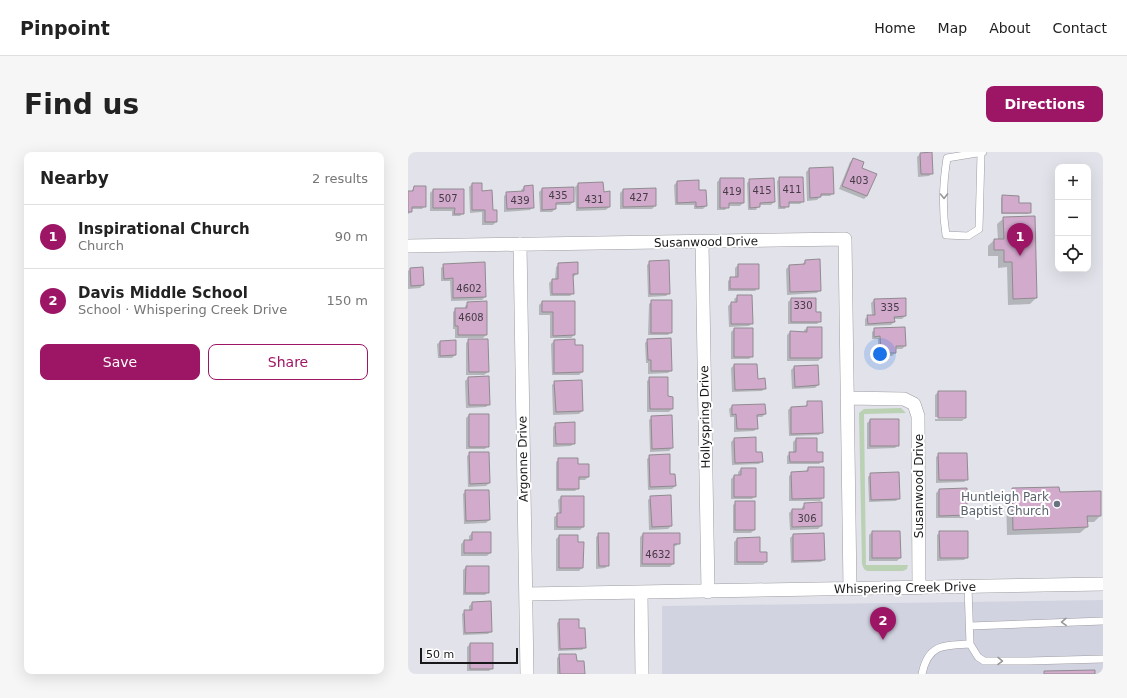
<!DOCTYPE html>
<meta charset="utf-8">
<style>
body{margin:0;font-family:"DejaVu Sans",sans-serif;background:#f6f6f6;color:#222}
.controls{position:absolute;right:12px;top:12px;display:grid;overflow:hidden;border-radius:8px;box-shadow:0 4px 16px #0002}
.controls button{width:36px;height:36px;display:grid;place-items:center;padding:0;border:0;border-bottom:1px solid #e0e0e0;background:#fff;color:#222;font:20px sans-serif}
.scale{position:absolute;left:12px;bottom:10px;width:98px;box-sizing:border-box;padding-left:4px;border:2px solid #18181a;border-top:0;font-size:11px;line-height:14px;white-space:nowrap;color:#18181a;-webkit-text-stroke:3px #fff;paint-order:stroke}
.you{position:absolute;left:472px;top:202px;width:14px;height:14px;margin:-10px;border:3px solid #fff;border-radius:50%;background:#1a73e8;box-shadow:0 0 0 6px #1a73e833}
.badge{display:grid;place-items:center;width:26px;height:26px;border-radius:50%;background:#9d1565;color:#fff;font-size:13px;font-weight:700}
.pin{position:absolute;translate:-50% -33px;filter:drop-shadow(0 1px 2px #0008)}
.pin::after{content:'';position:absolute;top:21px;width:14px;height:12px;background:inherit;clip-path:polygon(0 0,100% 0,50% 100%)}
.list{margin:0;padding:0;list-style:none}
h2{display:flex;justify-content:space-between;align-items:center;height:52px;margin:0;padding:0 16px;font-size:17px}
h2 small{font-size:13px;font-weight:400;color:#767676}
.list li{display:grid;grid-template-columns:26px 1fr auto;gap:12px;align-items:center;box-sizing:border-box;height:64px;padding:0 16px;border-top:1px solid #e0e0e0}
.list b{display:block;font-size:15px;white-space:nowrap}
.list p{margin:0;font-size:13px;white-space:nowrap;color:#767676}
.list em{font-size:13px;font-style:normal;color:#767676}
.actions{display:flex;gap:8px;padding:12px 16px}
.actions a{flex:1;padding:9px 0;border:1px solid #9d1565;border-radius:8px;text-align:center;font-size:14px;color:#9d1565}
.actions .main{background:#9d1565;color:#fff}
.icon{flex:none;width:22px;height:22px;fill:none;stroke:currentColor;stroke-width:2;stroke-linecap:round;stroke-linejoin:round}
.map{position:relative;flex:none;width:695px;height:522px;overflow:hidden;border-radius:8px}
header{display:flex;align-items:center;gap:24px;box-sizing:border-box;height:56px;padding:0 20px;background:#fff;border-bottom:1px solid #e0e0e0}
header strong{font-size:19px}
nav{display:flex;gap:22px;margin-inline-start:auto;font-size:14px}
.intro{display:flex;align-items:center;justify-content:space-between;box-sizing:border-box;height:96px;padding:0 24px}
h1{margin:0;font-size:28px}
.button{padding:10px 18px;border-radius:8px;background:#9d1565;color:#fff;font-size:14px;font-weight:700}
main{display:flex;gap:24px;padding:0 24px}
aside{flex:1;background:#fff;border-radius:8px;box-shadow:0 4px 16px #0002}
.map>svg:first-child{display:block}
.built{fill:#d2d3e1}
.green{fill:#bbd1b3}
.shadow{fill:#0003}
.building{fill:#d1aacc;stroke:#918b90}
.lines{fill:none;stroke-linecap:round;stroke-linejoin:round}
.lane-casing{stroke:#9d9da3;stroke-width:8}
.street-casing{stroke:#9d9da3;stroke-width:14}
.lane{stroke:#fff;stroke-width:7}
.street{stroke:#fff;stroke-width:13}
.oneway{stroke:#979798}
.worship-dot{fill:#6b7280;stroke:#fff;stroke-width:1.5}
.labels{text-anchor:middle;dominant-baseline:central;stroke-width:4;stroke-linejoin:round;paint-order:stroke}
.number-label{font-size:10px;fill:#463c46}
.street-label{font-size:12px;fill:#18181a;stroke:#fff}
.worship-label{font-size:12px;fill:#5b616d;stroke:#fff;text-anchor:end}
</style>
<header>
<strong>Pinpoint</strong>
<nav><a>Home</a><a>Map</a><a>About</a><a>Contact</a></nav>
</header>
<div class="intro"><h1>Find us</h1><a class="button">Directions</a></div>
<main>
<aside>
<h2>Nearby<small>2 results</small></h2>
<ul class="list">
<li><span class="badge">1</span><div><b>Inspirational Church</b><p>Church</p></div><em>90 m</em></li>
<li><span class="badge">2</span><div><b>Davis Middle School</b><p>School · Whispering Creek Drive</p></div><em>150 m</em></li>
</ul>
<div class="actions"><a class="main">Save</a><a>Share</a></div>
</aside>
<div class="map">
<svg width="695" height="522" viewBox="0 0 695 522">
<rect width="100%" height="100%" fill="#e2e2ea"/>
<path class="built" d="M695,448V522H254V454Z"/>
<path class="green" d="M493,256L498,261L456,262L458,413H500L499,417L495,419H459L456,417L454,412L451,261L456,257Z"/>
<path class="shadow" d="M512,2L524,21L521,24L510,25L509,5Z
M445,7L452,16L467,22L459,44L456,47L431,37L442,10Z
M424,16L425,41L422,44H413L409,48L399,49L398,20L401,17Z
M372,26L395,49L392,52H380L377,57H370L369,29Z
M312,27L335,51L332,54H320L317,58H309V30Z
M342,28L366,50L363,53H351L348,58H340L339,31Z
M269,30L290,39L298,54L295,57H286V53H267L266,33Z
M194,31L195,41L201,55L198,58L168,59L167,35L170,32Z
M64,32H73V40L84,59L88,70L85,73H74V60L62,61L61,35Z
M6,35L17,54L14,57H3V60L0,62V40H3Z
M116,35L125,55L122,58L96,60V44L99,41H113V38Z
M165,36V50L162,53H147V57L144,60H132L131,40L134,37Z
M25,38L55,61L52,64H44V59H22V41Z
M215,38L247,54L244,57H212V41Z
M595,44L610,52L622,60L620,62H593V46Z
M596,66L628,146L622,152L600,153L599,115L590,116V104H580V94L586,88H590L589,72Z
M397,109L412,138L409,141L379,143L378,117L381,114L394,113Z
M242,110L261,141L258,144L240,145L239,113Z
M151,112L169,122L165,125V141L162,144H142L141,131L144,128H147L148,115Z
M36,113L77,145L74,148L43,149L42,129H33V116Z
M330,113L350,136L347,139H320V129L323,126H327V116Z
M2,117L15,133L12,136L0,137V119Z
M330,144L344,171L341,174L321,175L320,154L323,151H327L326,147Z
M383,147L407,161L412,169L409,172H380V150Z
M466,148L497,164L494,167H485L486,170L483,173L457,174V167L460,164H464L463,151Z
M244,149L263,180L260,183H240L241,152Z
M134,150H166V183L163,186H142V163H131V153Z
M60,151L78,183L75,186H47V177H45V160L48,157H57V154Z
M399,176L413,206L410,209H379V183L382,180L396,181V178Z
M326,177L344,204L341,207H323V180Z
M467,177L497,194L494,197H487V201L484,204H470V187H464V180Z
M61,188L80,220L76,223H58V191Z
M240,188L263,218L260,221L240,222V211H238L237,191Z
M146,189H166V194L174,220L171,223H144L143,192Z
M32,190L47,203L44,206H30L29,192Z
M326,213L349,228L357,236L354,239L324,240L323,216Z
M409,214L410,233L407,236L384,237L383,218L386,215Z
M60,226L81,252L78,255L58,256L57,229Z
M242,226L259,245L264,257L261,260H239V229Z
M147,230L174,259L171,262L145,263L144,233Z
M530,240L557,266L554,269H527V267H556V265H527V243Z
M400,250L414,280L411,283L381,284L380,258L383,255H397Z
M324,254L357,262L354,265H348L349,276L346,279L326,280V265H322L321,257Z
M61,263L80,294L77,297H58V266Z
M244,265L264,296L261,299L242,300L241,268Z
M462,268L490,293L487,296L459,297V271Z
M148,272L166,291L163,294L145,295V275Z
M326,287L347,301L354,309L351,312L324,313L323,290Z
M388,287L414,309L411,312H379V304L382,301H385V290Z
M62,301H80L81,331L78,334L60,335L59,304Z
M531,302L559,327L556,330L528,331V305Z
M242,304L261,323L267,334L264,337L240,338L239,307Z
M151,307L169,313L180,325L177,328H170V336L167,339H148V310Z
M400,316L415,346L412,349H381V324L384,321L397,320Z
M333,317H347V344L344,347H323V327L326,324H330V320Z
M463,322L491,346L488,349L461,350L460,325Z
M558,337V363L555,366H528V341L531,338Z
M605,337L651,341L692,364L686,370H678L679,375L672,381L599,383L598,344Z
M58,339L81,368L78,371L56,372L55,342Z
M153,345L175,375L172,378H146V365L151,362L150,348Z
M243,345L263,374L260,377L241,378L240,348Z
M328,350L346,378L343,381H325V353Z
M397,352L413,374L410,377L382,378L381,361L384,358H394V355Z
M464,380L492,406L489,409H461V383Z
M532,380L559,405L556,408L529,409V383Z
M64,381H82V401L79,404H53V392L56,389H61V384Z
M191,382L200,413L197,416L188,417V385Z
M235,382L271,391L268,394H265V412L262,415H232V385Z
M415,382L416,407L413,410L383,411L382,386L385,383Z
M151,384L174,416L171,419H148V387Z
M351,386V401L358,410L355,413H326V390L329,387Z
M58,415L80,440L77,443H55V418Z
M64,451L83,479L80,482L55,483L54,462L57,459H61V454Z
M152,468L170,477L177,495L174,498L150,499L149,471Z
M62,492L84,516L81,519H59V495Z
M152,503L168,510L176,522H149V506Z"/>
<path class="building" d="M524,0L525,22H513L512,1Z
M445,6L456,10L454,16L469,22L459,44L434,34Z
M425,15L426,42H413V45L402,46L401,16Z
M371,25H395L396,50H381V55H372Z
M312,26H336V51H321V56H312Z
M366,26L367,50L352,51V55L342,56L341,27Z
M291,28V38H298L299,54L288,55V50L269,51V29Z
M195,30L196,40L202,39V55L170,56V31Z
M64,31H74V39L84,38L85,58H89V70H77V58H64Z
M125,33L126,56L99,57L98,40L116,39V34Z
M6,34H18V55H4V60H0V39H5Z
M166,35V50L148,51V57L134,58V36Z
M248,36V54L215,55V37Z
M25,37H56V62H46L47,56H25Z
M594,43L611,44V51H623V61H594Z
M627,64L629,146L605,147L604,110H596V98H586V87H596L595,65Z
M412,107L413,139L382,140L381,113L397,112V108Z
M261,108L262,142H242L241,109Z
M77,110L78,145L45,146V126L36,127L35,112Z
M170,110V122H165L166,142H144V127H150V111Z
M330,112H351V137H322V125H330Z
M15,115L16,133L3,134L2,116Z
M329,143H344L345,172H323V150H329Z
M383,146H408V160H413V170H383Z
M498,146V164L486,165L487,170L460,172L459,163H467L466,147Z
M243,148H264V181H243Z
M79,149V183H50V174H47V156H59V150Z
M134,149H167V183L145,184V160H134Z
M399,175H414V206H382V179L399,180Z
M497,175L498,194H488V201H473L472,184L466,185V176Z
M326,176H345V205H326Z
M263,186L264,219H243V208H240L239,187Z
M60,187H80L81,220H61Z
M167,187V193H175V220L146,221V188Z
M48,188V203L32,204V189Z
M326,212H349L350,227L357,226L358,237L327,238Z
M410,213L411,233L387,235L386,214Z
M81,224L82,253H61L60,225Z
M241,225H260V244L265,245V257H242Z
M174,228L175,259L148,260L146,229Z
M530,239H558V266H530Z
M399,249H414L415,281L383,282V255L399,254Z
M357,252L358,262L349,263L350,277H329L328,262L324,263V253Z
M61,262H81V295H61Z
M264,263L265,296L244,297L243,264Z
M462,267H491V294H462Z
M167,270V292H148L147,271Z
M348,285V300H354L355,310L327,311L326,286Z
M388,286H409V300H415V310H382L381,300H388Z
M61,300H81L82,331L62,332Z
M530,301H559L560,328H531Z
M262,302V322H267L268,334L242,335L241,303Z
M150,306H170V312H181V325H171V337H150Z
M400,315H416V346L384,347L383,320L400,319Z
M333,316H348V345H326V323H333Z
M491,320L492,347L463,348L462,321Z
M651,335L652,340L693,339V364H679L680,375L605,378L604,336Z
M559,336V363L531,364V337Z
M57,338H81L82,368L58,369Z
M263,343L264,374L244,375L242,344Z
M153,344H176V375H149V361H153Z
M327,349H347V378H327Z
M414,350V374L384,375V357H396V351Z
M464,379H492L493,406H464Z
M531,379H560V406H532Z
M64,380H83V401H56V388H64Z
M190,381H201V414H191Z
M235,381H272V392H266V412H234Z
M416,381L417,408L385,409V382Z
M151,383H170V390H176L175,416H151Z
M352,385V400H359V410H329V386Z
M58,414H81V441H57Z
M83,449L84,480L57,481L56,458H64V450Z
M151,467H171V476H177L178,496L152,497Z
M62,491H85V517H62Z
M151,502H168L169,509H176L177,522H152Z
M687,518V522H636V519Z"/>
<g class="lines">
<defs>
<path id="lane" d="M573,1L571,77L560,84L538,83C534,58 535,31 539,6L575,0
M560,435L562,492L570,505L576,509H620L695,507
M562,474L695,469
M514,522C520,492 536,493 562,492"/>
<path id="street" d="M294,90L300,440
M112,92L119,522
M0,94L437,87L442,437
M439,246L496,247L506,252L510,264L511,436
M233,441L234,522
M118,442L695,432"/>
</defs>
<use href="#lane" class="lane-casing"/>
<use href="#street" class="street-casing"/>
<use href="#lane" class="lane"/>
<use href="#street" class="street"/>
</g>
<defs><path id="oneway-chevron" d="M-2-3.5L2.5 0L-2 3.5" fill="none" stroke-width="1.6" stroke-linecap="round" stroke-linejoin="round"/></defs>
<g class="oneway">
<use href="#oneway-chevron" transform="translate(536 44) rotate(89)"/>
<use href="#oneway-chevron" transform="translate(656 470) rotate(178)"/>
<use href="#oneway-chevron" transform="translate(592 509) rotate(1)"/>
</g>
<circle class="worship-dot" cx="649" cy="352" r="4"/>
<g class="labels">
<g class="number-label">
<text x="451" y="28">403</text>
<text x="384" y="37">411</text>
<text x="354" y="38">415</text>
<text x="324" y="39">419</text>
<text x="150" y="43">435</text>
<text x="231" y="45">427</text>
<text x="40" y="46">507</text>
<text x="186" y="47">431</text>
<text x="112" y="48">439</text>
<text x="61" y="136">4602</text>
<text x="395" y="153">330</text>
<text x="482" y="155">335</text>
<text x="63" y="165">4608</text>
<text x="399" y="366">306</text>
<text x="250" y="402">4632</text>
</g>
<g class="street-label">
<text transform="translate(298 90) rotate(-1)">Susanwood Drive</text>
<text transform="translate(297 265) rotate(-91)">Hollyspring Drive</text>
<text transform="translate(115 307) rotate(-91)">Argonne Drive</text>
<text transform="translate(511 334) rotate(-90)">Susanwood Drive</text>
<text transform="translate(497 436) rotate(-1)">Whispering Creek Drive</text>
</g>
<g class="worship-label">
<text x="641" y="345">Huntleigh Park<tspan x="641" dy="14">Baptist Church</tspan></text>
</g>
</g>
</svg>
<div class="controls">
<button>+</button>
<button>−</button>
<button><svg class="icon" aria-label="locate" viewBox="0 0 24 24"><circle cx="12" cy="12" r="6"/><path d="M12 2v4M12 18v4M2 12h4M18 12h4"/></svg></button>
</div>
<div class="scale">50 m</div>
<div class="you"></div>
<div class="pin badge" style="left:612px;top:104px">1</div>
<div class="pin badge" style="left:475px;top:488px">2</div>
</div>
</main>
